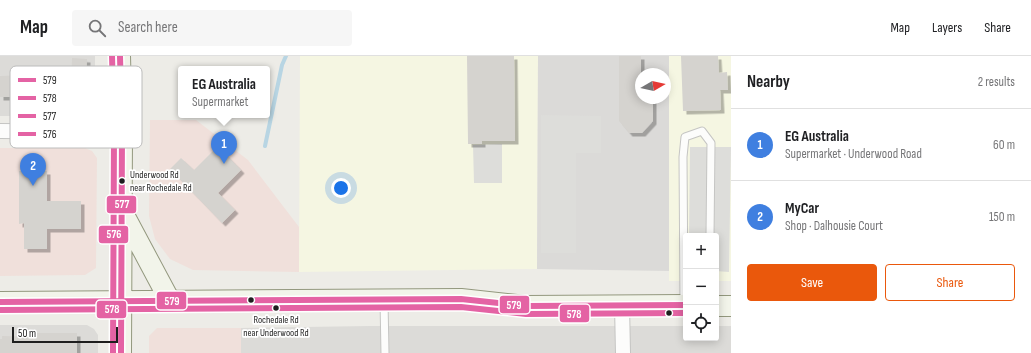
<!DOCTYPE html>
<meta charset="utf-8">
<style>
body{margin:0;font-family:"Sofia Sans Condensed",sans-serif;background:#f6f6f6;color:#202124}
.controls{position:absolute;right:12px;bottom:12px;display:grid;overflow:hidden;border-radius:4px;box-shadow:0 2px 10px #0003}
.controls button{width:36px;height:36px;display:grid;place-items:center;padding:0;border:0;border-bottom:1px solid #e0e0e0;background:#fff;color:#202124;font:20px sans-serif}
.compass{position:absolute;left:635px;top:12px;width:36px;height:36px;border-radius:50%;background:#fff;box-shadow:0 2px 10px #0003;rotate:81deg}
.scale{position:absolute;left:12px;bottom:10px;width:106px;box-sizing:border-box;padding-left:4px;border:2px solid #1e1e1e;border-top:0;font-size:11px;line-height:14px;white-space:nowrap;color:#1e1e1e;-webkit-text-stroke:3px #fff;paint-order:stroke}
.you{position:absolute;left:341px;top:132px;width:14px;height:14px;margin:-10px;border:3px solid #fff;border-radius:50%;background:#1a73e8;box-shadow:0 0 0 6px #1a73e833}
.badge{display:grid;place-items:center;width:26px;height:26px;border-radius:50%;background:#ea580c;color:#fff;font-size:13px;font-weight:700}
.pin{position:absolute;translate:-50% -33px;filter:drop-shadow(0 1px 2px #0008)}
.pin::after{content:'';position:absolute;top:21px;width:14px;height:12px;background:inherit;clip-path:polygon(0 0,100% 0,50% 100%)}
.popup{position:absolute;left:178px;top:10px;width:92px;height:52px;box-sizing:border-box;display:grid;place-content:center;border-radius:4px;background:#fff;filter:drop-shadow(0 1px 3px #0005);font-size:13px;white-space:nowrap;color:#757577}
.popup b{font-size:15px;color:#202124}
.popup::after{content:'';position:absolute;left:50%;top:100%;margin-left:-8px;border:8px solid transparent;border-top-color:#fff}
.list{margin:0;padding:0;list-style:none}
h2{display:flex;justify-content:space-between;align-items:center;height:52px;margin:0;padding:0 16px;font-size:17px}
h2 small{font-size:13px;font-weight:400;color:#757577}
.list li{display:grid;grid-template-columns:26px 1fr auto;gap:12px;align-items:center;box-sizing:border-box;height:72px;padding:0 16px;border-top:1px solid #e0e0e0}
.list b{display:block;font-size:15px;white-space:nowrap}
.list p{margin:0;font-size:13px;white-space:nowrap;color:#757577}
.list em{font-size:13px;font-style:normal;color:#757577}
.actions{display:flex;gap:8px;padding:12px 16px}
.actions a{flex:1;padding:9px 0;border:1px solid #ea580c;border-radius:4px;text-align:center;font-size:14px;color:#ea580c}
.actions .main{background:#ea580c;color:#fff}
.icon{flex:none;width:22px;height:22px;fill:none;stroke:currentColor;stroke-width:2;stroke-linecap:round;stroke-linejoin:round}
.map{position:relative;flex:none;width:731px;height:297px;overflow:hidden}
header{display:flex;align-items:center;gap:24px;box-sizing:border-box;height:56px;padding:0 20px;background:#fff;border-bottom:1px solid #e0e0e0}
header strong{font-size:19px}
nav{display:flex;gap:22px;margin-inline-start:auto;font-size:14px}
.search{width:280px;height:36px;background:#f6f6f6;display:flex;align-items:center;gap:10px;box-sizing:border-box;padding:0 14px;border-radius:4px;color:#757577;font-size:15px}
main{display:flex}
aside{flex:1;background:#fff}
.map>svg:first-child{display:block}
.residential{fill:#dcdbd8}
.commercial{fill:#f0e0db}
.education{fill:#f5f6e2}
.religious{fill:#dbdad8;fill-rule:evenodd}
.parking{fill:#ddddda}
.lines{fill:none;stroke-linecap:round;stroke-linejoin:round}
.stream{stroke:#b8d5e3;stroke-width:4}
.building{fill:#d5d3cf;filter:url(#shadow)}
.service-casing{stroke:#c5c5c3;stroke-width:9}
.minor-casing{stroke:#c5c5c3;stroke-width:16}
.secondary-casing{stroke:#93987e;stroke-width:22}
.service{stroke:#fcfcfb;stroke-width:7}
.minor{stroke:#fcfcfb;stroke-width:14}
.secondary{stroke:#f2f4ea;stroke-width:20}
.bus-1-casing{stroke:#fff;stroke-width:9}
.bus-2-casing{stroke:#fff;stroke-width:9}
.bus-3-casing{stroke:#fff;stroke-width:9}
.bus-4-casing{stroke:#fff;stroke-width:9}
.bus-1{stroke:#e463a4;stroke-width:6}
.bus-2{stroke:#e463a4;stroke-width:6}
.bus-3{stroke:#e463a4;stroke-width:6}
.bus-4{stroke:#e463a4;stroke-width:6}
.bus-dot{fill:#1e1e1e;stroke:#fff;stroke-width:1.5}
.labels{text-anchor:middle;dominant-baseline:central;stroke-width:3.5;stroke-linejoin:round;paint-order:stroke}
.bus-label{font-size:10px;fill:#1e1e1e;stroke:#fff;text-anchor:start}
.key{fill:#fff;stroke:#bcbcbc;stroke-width:1}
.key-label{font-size:11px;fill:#1e1e1e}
.line-badge{stroke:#fff;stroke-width:1.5}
.badge-label{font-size:11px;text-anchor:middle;font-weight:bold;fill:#fff}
</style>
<header>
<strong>Map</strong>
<div class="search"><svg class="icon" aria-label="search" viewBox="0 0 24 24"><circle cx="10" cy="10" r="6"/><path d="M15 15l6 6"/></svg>Search here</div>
<nav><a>Map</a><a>Layers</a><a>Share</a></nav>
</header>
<main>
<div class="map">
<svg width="731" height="297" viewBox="0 0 731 297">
<defs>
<filter id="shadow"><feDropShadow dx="3.5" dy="3.5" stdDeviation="0" flood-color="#0004"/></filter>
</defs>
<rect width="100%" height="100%" fill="#edece7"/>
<path class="residential" d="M0,0H95V48L92,55L84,60H0Z
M0,269H87L94,273L98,279V297H0Z
M370,270H686V282H716V270H731V297H241V272Z"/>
<path class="commercial" d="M150,64H196L248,104L299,171V216L193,214L170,203L155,183L149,160Z
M0,92H85L92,95L97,102L96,212L85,219L0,220Z
M157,272H241V297H149V280Z"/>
<path class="education" d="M300,0H538L537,213L299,216Z
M669,0H731V225H716V180H686V225H669Z"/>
<path class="religious" d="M538,0H669V215L537,213ZM641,18H665V42H641Z"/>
<path class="parking" d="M541,59L601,60V97H576V197H541Z
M502,88V127H474L473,89Z
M690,91H731L729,216L716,215V180H689Z"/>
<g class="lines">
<path class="stream" d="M265,90L282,9L286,0"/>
</g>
<path class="building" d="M467,0H514L515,85H482V88H468Z
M619,0H641V42H653V65L642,77H629L619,65Z
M681,0H718L719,17L727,16L728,34H720L721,54L683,55Z
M72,2L87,3L86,30L71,29Z
M26,19V25L65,26V39L62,38V47H54V55H36V41H0V20Z
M218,90L241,114L218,137L235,154L222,167L170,113L181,102L194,114Z
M19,115H47V145H81V173H47V193H24V167L19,168Z
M37,277H77V297H0V283H2V280L37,281Z"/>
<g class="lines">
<defs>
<path id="service" d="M384,245L385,297
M684,247L683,101L685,81L702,75L711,87L710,180"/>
<path id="minor" d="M0,75L122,76
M622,249L623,297"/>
<path id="secondary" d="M120,0L122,76L121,297
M123,157L170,245
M0,246L461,243L526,250L686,249
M716,250H731"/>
</defs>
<use href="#service" class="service-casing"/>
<use href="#minor" class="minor-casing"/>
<use href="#secondary" class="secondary-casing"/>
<use href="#service" class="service"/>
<use href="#minor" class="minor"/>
<use href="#secondary" class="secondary"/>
<defs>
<path id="bus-1" d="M0,246L461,243L526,250L686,249"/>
<path id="bus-2" d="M0,254L461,251L526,258L686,257"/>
<path id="bus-3" d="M120,0L122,76L121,297"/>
<path id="bus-4" d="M112,0L114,76L113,297"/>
</defs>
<use href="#bus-1" class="bus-1-casing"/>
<use href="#bus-2" class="bus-2-casing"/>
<use href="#bus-3" class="bus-3-casing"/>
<use href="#bus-4" class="bus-4-casing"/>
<use href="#bus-1" class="bus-1"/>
<use href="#bus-2" class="bus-2"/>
<use href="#bus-3" class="bus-3"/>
<use href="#bus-4" class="bus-4"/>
</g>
<g class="bus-dot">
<circle cx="122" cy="125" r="3.5"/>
<circle cx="251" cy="244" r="3.5"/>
<circle cx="276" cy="252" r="3.5"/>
<circle cx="669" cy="257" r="3.5"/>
</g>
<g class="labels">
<g class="bus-label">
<text x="130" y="119">Underwood Rd<tspan x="130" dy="13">near Rochedale Rd</tspan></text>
<text x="276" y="264" text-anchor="middle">Rochedale Rd<tspan x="276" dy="13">near Underwood Rd</tspan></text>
</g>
</g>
<rect x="10" y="10" width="132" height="82" rx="6" class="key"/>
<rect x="18" y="22" width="18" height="4" fill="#e463a4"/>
<rect x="18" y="40" width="18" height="4" fill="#e463a4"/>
<rect x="18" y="58" width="18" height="4" fill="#e463a4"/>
<rect x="18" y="76" width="18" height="4" fill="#e463a4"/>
<g class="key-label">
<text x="43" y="28">579</text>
<text x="43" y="46">578</text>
<text x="43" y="64">577</text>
<text x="43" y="82">576</text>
</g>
<g class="line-badge">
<rect x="106" y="139" width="31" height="19" rx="4" fill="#e463a4"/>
<rect x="98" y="169" width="31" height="19" rx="4" fill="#e463a4"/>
<rect x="156" y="235" width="31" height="19" rx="4" fill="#e463a4"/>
<rect x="499" y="239" width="31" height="19" rx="4" fill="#e463a4"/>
<rect x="96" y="244" width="31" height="19" rx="4" fill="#e463a4"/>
<rect x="559" y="248" width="31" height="19" rx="4" fill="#e463a4"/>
</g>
<g class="badge-label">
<text x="122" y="152">577</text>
<text x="114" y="182">576</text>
<text x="172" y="249">579</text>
<text x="514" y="253">579</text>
<text x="112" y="257">578</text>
<text x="574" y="262">578</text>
</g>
</svg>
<div class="controls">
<button>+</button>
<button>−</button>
<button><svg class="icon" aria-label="locate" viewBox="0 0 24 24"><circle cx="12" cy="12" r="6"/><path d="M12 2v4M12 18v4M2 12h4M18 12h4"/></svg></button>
</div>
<svg class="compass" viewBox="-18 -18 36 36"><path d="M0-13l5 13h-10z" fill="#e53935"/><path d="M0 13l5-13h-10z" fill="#757577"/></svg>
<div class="scale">50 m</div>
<div class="you"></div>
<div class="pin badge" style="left:224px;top:108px;background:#3f7fe0">1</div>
<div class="popup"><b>EG Australia</b>Supermarket</div>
<div class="pin badge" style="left:33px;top:130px;background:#3f7fe0">2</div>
</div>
<aside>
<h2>Nearby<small>2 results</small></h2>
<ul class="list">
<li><span class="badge" style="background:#3f7fe0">1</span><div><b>EG Australia</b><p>Supermarket · Underwood Road</p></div><em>60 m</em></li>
<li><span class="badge" style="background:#3f7fe0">2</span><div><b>MyCar</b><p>Shop · Dalhousie Court</p></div><em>150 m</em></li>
</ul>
<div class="actions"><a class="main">Save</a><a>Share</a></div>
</aside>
</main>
